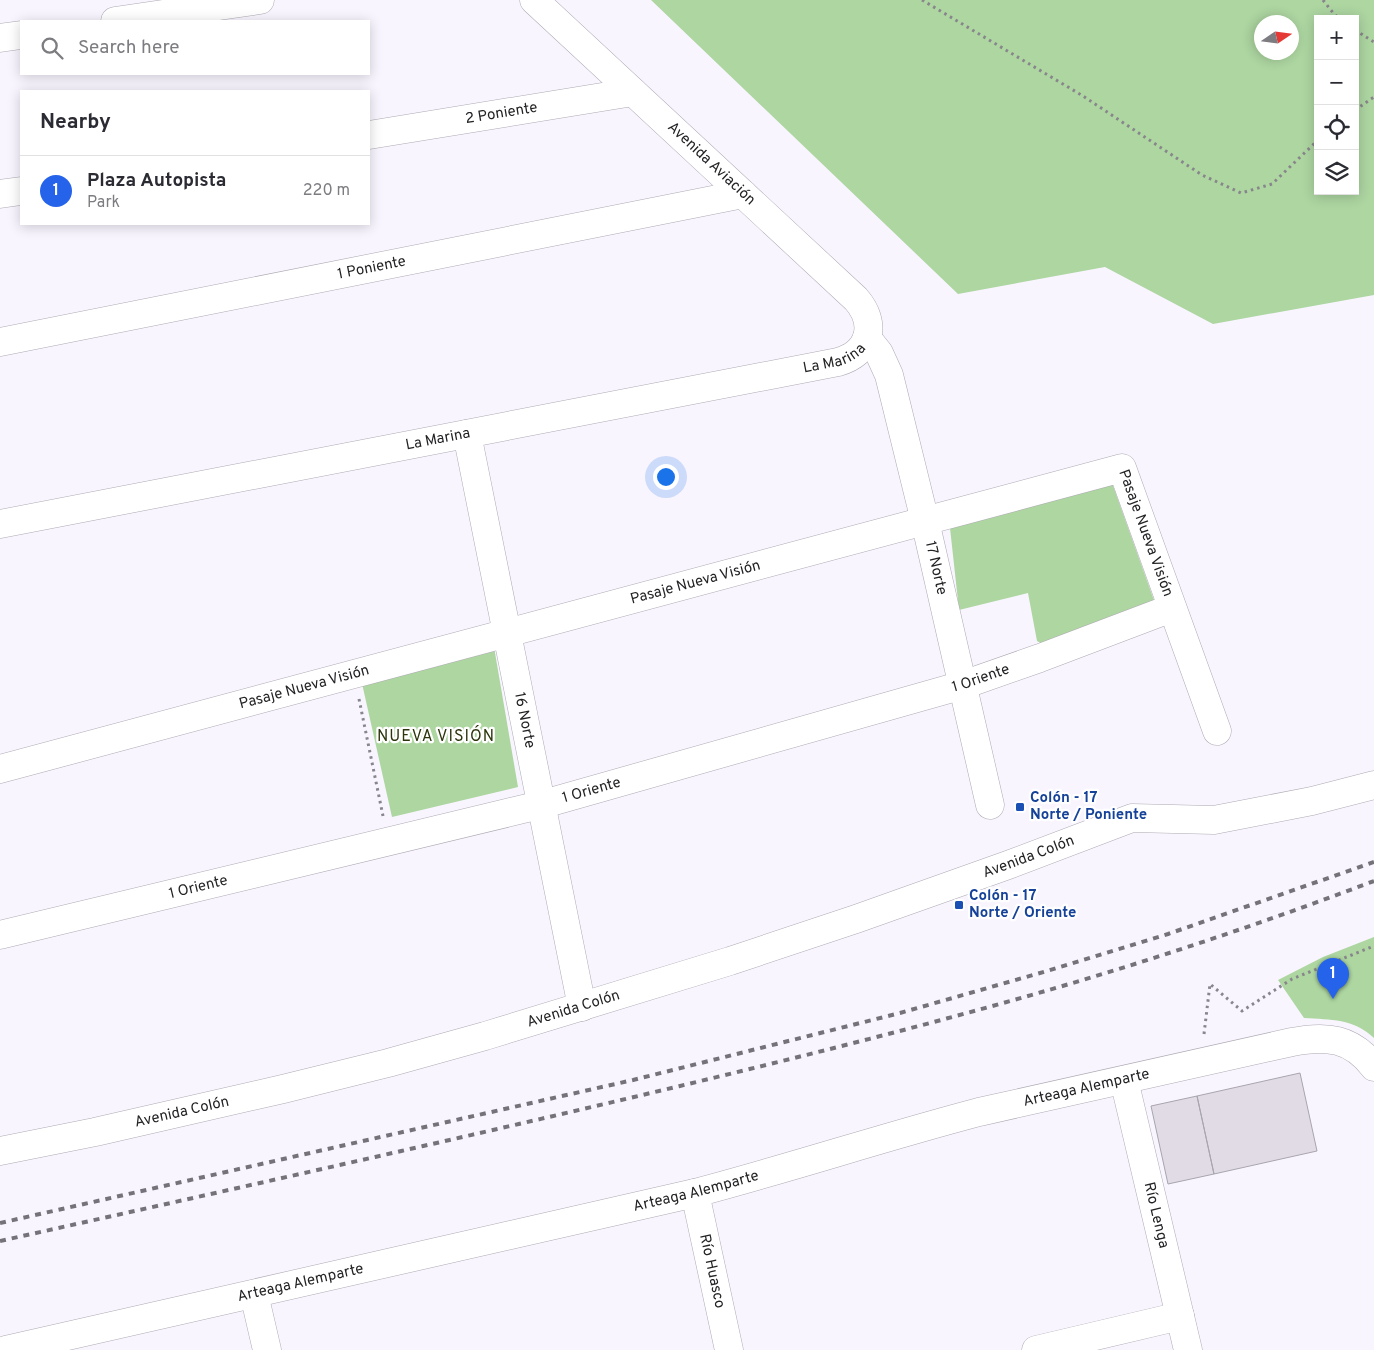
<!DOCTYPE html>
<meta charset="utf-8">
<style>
body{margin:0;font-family:Overpass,sans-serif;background:#f7f7f7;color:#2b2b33}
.controls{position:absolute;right:15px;top:15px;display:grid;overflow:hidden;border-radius:0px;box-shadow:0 2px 12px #0003}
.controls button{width:45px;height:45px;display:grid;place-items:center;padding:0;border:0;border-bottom:1px solid #e1e1e2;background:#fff;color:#2b2b33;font:25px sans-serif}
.compass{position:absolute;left:1254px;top:15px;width:45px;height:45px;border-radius:50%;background:#fff;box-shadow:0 2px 12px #0003;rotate:77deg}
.you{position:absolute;left:665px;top:476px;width:18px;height:18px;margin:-12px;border:4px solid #fff;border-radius:50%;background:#1a73e8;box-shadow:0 0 0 8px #1a73e833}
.badge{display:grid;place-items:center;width:32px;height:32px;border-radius:50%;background:#2563eb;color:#fff;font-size:16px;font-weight:700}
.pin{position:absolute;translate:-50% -41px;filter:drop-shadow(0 1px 2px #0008)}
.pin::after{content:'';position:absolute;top:26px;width:18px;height:15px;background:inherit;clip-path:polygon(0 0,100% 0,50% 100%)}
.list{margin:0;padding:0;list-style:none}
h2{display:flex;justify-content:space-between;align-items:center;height:65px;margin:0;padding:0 20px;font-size:21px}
h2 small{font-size:16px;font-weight:400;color:#7c7c81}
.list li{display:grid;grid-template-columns:32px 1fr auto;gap:15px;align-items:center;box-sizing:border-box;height:70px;padding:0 20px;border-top:1px solid #e1e1e2}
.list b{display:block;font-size:19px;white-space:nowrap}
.list p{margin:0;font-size:16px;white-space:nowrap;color:#7c7c81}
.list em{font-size:16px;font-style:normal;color:#7c7c81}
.icon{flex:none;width:28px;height:28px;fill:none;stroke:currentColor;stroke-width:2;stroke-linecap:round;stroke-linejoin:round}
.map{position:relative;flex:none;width:1374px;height:1350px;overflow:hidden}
.search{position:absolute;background:#fff;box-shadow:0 2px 12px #0003;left:20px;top:20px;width:350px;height:55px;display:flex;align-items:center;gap:12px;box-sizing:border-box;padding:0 18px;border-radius:0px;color:#7c7c81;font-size:19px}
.panel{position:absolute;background:#fff;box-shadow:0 2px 12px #0003;left:20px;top:90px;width:350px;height:135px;border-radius:0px}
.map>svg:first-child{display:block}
.green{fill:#add6a1;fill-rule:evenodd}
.building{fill:#e0dbe5;stroke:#a9a5ae}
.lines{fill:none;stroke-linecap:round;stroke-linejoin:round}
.street-casing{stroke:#aeaab3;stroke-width:29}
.primary-casing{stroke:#aeaab3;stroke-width:29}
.path{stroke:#88868c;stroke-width:3;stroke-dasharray:2.5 4;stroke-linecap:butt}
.street{stroke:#fff;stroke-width:28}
.primary{stroke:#fff;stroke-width:28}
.rail{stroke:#757379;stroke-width:4;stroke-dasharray:6 6;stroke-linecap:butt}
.transit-dot{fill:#1a4fb4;stroke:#fff;stroke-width:2}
.labels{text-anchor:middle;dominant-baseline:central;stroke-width:4.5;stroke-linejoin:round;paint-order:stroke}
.street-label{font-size:15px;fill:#232225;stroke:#fff}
.transit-label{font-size:15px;font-weight:bold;fill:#164399;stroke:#fff;text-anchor:start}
.neighbourhood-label{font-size:16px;letter-spacing:1px;fill:#2c340c;stroke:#fff}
</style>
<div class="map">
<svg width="1374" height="1350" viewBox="0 0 1374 1350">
<rect width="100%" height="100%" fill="#f9f5ff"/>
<path class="green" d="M651,0H1374V295L1213,324L1105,267L958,294ZM1318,19H1355V191H1318ZM1292,22V52H1262V22Z
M1112,483L1155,603L1049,648L1037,641L1028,593L959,610L950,528Z
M494,647L518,787L392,817L361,679Z
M1374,937V1038C1353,1018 1331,1020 1304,1018L1278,980L1323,957Z"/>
<path class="building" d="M1300,1073L1317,1151L1214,1174L1197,1096Z
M1197,1096L1214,1174L1168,1184L1151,1106Z"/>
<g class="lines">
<defs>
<g id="street">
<path d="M115,21L260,0"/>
<path d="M0,38L21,35"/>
<path id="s1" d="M369,135L633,92"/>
<path d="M0,194L21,191"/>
<path id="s2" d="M867,338L879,353L889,375L925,521L990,805"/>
<path id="s3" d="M0,342L743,194"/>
<path id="s4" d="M467,434C506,625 543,816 582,1007"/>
<path id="s5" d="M0,524L838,362C870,353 878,324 856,299L534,0"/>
<path id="s6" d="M0,769L1122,468L1217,731"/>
<path id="s7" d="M0,935L540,805L963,685L1040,658L1172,608"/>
<path id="s8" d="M695,1193L729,1350"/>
<path d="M254,1294L267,1350"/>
<path d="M1036,1350L1180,1316"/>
</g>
<g id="primary">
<path id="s9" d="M1124,1080L1188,1350"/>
<path id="s10" d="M0,1151L95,1132L283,1089L388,1063L485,1036L730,961L856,919L1008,865L1132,818L1214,820L1312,801L1374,785"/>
<path id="s11" d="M6,1350L695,1193C790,1168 884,1137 979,1112L1292,1042C1327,1035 1352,1038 1374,1067"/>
</g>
</defs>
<use href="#street" class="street-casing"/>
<use href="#primary" class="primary-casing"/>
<path class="path" d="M922,0L1083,96L1202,175L1241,193L1272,184L1318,140
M1323,0L1334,14L1340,19
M1355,30L1374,42
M1355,110L1374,97
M359,699L383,816
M1204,1034L1210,984L1242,1011L1292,979L1374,946"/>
<use href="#street" class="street"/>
<use href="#primary" class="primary"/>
<path class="rail" d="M0,1223L633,1080L900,1013L1047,971L1168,934L1374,862
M0,1241C211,1194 423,1147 634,1097C768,1065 902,1032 1035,994C1150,961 1263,923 1374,881"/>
</g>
<g class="transit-dot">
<rect x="1015" y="802" width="10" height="10" rx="2.5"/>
<rect x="954" y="900" width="10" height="10" rx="2.5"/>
</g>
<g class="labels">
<g class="street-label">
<text stroke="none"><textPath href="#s1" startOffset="134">2 Poniente</textPath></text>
<text transform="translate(711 164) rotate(43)">Avenida Aviación</text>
<text stroke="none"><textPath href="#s3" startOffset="379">1 Poniente</textPath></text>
<text stroke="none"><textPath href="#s5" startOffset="851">La Marina</textPath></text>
<text stroke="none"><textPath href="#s5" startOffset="446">La Marina</textPath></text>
<text stroke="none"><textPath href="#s6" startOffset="1231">Pasaje Nueva Visión</textPath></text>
<text stroke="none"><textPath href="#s2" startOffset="242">17 Norte</textPath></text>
<text stroke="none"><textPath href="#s6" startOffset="720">Pasaje Nueva Visión</textPath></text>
<text stroke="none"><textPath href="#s7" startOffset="1014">1 Oriente</textPath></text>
<text stroke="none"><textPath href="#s6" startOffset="315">Pasaje Nueva Visión</textPath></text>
<text stroke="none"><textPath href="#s4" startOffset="292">16 Norte</textPath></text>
<text stroke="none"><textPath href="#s7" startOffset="609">1 Oriente</textPath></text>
<text stroke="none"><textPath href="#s10" startOffset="1071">Avenida Colón</textPath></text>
<text stroke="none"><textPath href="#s7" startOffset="204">1 Oriente</textPath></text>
<text stroke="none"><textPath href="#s10" startOffset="591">Avenida Colón</textPath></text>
<text stroke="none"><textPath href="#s11" startOffset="1112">Arteaga Alemparte</textPath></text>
<text stroke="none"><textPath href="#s10" startOffset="186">Avenida Colón</textPath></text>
<text stroke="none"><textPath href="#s11" startOffset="708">Arteaga Alemparte</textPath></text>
<text stroke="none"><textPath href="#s9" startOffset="139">Río Lenga</textPath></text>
<text stroke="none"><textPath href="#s8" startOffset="80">Río Huasco</textPath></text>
<text stroke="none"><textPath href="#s11" startOffset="302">Arteaga Alemparte</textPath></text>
</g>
<g class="transit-label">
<text x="1030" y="798">Colón - 17<tspan x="1030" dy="17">Norte / Poniente</tspan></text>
<text x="969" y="896">Colón - 17<tspan x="969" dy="17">Norte / Oriente</tspan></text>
</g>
<g class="neighbourhood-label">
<text x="436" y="737">NUEVA VISIÓN</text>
</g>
</g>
</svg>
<div class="controls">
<button>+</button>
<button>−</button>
<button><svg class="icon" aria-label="locate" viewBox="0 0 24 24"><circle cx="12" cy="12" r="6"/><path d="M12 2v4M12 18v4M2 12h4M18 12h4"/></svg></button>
<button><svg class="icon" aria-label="layers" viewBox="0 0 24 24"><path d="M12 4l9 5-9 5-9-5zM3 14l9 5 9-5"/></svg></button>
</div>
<svg class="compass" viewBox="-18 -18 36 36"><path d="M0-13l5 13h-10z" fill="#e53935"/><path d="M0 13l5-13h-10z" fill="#7c7c81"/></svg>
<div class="you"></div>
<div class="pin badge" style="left:1333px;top:999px">1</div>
<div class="search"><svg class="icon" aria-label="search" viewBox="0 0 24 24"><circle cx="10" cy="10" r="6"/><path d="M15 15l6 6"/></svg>Search here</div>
<section class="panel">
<h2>Nearby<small></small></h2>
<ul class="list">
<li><span class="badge">1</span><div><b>Plaza Autopista</b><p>Park</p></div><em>220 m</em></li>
</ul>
</section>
</div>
